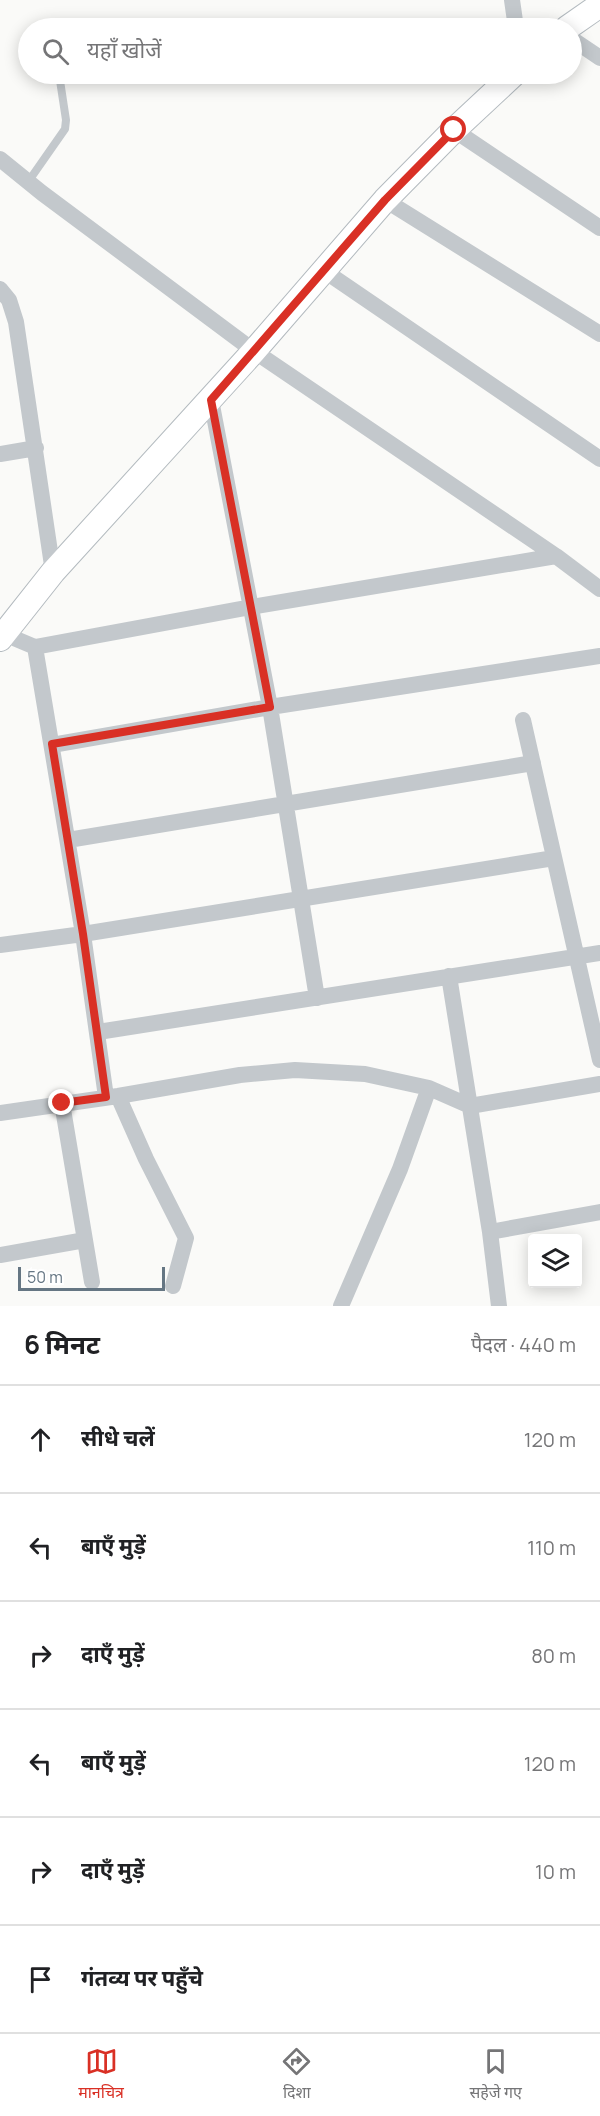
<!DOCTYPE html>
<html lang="hi">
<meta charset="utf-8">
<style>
body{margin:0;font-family:Manrope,"Noto Sans Devanagari",sans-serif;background:#f6f6f6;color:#202124}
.controls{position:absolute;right:18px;bottom:18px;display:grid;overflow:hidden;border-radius:6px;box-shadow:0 3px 15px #0003}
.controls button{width:54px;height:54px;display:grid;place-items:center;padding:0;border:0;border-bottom:2px solid #e0e0e0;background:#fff;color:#202124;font:30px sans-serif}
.scale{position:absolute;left:18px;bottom:15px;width:147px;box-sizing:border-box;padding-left:6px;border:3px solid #657683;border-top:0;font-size:16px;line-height:21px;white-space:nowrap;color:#657683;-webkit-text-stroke:4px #fff;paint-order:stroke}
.stop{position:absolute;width:18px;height:18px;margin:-14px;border:4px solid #d93025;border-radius:50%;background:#fff}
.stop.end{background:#d93025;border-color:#fff;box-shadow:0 2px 6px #0008}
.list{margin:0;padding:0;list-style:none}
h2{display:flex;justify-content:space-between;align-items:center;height:78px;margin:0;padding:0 24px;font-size:26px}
h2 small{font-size:20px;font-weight:400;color:#757577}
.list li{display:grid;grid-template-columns:39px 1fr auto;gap:18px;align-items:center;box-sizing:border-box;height:108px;padding:0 24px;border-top:2px solid #e0e0e0}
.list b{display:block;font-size:22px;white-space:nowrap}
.list em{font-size:20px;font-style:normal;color:#757577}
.icon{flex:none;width:33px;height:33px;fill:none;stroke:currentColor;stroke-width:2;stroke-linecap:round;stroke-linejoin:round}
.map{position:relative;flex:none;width:600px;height:1306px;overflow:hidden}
.search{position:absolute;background:#fff;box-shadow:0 3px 15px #0003;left:18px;right:18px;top:18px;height:66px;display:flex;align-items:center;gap:15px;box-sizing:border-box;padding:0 21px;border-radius:33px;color:#757577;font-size:22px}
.sheet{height:726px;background:#fff}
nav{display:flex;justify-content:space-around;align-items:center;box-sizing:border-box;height:84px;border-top:2px solid #e0e0e0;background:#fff;font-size:16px;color:#757577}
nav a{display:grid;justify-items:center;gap:3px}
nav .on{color:#d93025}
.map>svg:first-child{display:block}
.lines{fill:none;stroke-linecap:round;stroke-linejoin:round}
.secondary-casing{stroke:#b3babf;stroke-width:26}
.lane{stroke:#c3c8cc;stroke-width:8}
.street{stroke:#c3c8cc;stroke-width:16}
.secondary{stroke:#fff;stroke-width:24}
.route{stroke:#d93025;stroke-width:8}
</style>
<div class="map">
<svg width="600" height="1306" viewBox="0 0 600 1306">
<rect width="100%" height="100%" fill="#fafaf8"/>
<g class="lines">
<defs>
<path id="secondary" d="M567,28L600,5
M0,639L53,572L254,351L385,200L454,130L514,74"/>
</defs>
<use href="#secondary" class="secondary-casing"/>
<path class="lane" d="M28,182L65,129L66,120L59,74"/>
<path class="street" d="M512,0L516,28
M572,39L600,58
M454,130L600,228
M0,159L42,193L254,351L556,556L600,589
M385,200L600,334
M323,270L600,459
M0,289L9,300L16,322L53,572
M211,400L270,707L317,998
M0,454L36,448
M6,633L16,639L35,647L251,607L556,556
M35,647L83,934L106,1097
M523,720L600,1060
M52,745L270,707L600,656
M68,840L533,763
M0,945L83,934L554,858
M449,976L490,1232L499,1306
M98,1032L600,953
M118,1096L146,1159L186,1238L173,1286
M62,1103L92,1282
M0,1113L118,1096L240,1075L295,1070L365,1074L429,1088L470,1106L600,1084
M490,1232L600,1212
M0,1255L85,1240
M341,1306L400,1169L429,1088"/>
<use href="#secondary" class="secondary"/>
</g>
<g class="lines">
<path class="route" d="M62,1103L106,1097L83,934L52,744L270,707L211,400L385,200L454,130"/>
</g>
</svg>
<div class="controls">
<button><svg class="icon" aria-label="layers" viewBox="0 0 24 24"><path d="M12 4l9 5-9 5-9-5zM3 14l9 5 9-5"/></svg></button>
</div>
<div class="scale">50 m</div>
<div class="stop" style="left:454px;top:130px"></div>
<div class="stop end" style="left:62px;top:1103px"></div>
<div class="search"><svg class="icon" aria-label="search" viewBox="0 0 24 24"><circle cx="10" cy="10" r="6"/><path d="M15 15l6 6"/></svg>यहाँ खोजें</div>
</div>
<section class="sheet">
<h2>6 मिनट<small>पैदल · 440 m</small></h2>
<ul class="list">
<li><svg class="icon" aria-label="ahead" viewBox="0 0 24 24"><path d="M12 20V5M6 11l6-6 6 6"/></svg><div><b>सीधे चलें</b></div><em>120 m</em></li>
<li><svg class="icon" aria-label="left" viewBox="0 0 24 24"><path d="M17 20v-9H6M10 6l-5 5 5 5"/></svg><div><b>बाएँ मुड़ें</b></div><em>110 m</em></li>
<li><svg class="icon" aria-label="right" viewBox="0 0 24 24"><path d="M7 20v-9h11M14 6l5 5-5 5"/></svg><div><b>दाएँ मुड़ें</b></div><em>80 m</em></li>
<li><svg class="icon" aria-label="left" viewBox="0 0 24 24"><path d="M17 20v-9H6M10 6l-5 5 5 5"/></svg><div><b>बाएँ मुड़ें</b></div><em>120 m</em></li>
<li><svg class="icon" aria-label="right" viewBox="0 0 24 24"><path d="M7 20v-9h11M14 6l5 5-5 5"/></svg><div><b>दाएँ मुड़ें</b></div><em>10 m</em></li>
<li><svg class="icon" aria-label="arrive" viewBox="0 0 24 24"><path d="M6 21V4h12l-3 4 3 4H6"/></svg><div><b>गंतव्य पर पहुँचे</b></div></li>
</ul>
</section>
<nav>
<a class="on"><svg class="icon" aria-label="map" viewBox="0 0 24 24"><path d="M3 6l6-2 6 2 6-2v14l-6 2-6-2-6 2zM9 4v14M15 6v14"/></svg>मानचित्र</a>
<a><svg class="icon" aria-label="directions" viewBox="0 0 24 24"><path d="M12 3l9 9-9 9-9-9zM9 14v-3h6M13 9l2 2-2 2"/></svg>दिशा</a>
<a><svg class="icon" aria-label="saved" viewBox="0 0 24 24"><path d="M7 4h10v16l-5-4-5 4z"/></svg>सहेजे गए</a>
</nav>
